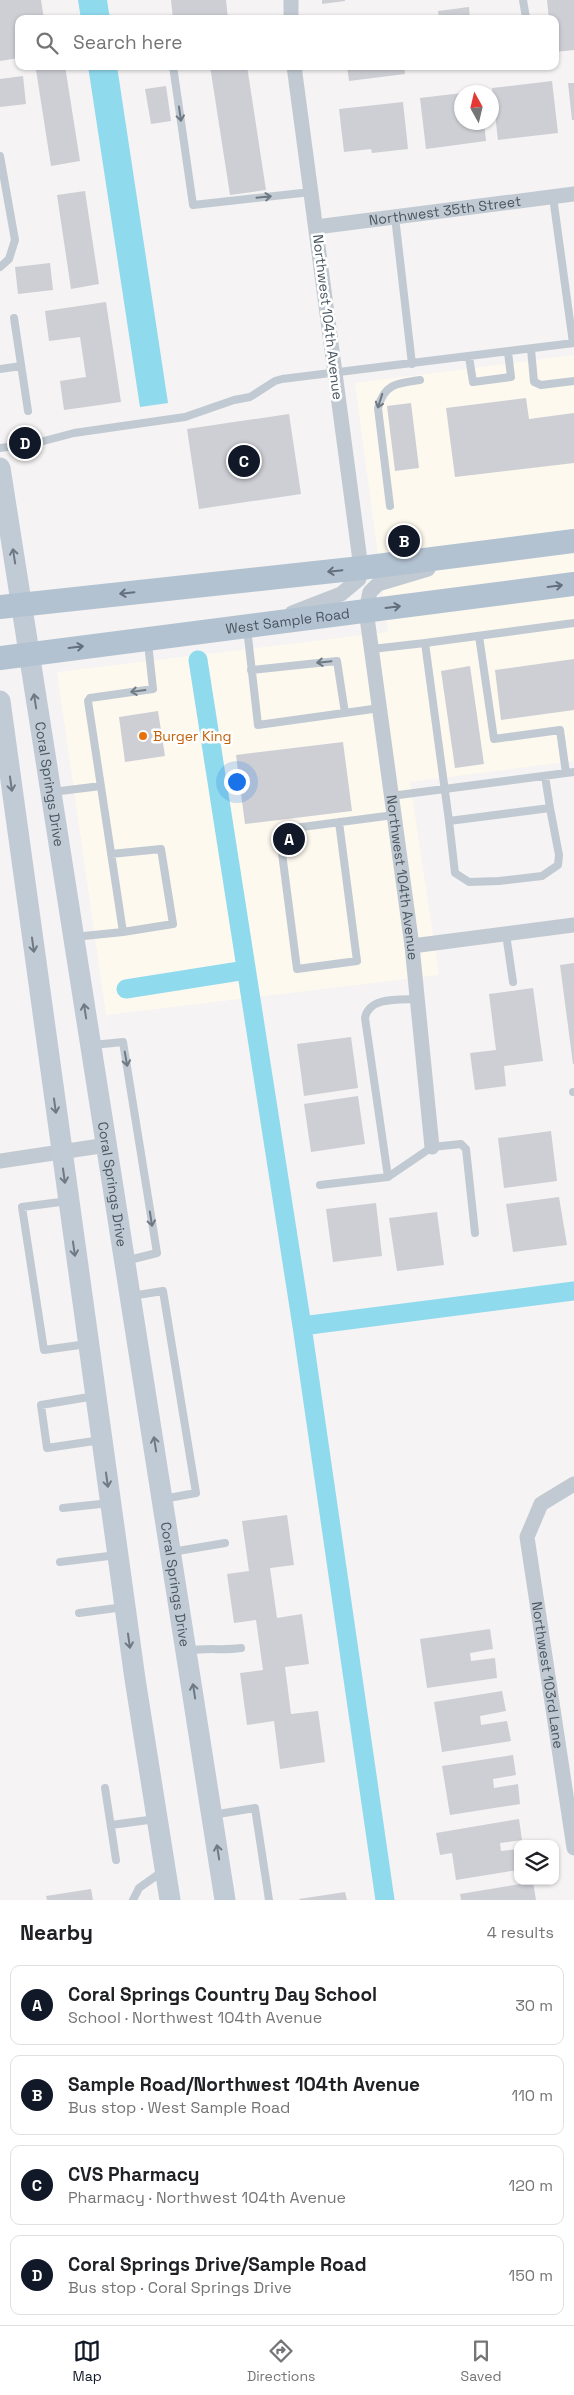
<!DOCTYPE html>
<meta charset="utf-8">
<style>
body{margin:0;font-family:"Space Grotesk",sans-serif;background:#f2f2f2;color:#202124}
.controls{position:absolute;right:15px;bottom:15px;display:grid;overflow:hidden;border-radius:10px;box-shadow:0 1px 4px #0004}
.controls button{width:45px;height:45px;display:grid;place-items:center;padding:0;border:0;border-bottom:1px solid #e0e0e0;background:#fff;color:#202124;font:25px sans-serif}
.compass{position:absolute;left:454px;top:85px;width:45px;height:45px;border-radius:50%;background:#fff;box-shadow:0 1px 4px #0004;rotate:352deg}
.you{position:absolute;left:236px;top:781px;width:18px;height:18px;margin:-12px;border:4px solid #fff;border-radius:50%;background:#1a73e8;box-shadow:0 0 0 8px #1a73e833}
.badge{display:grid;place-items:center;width:32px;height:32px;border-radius:50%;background:#111827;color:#fff;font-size:16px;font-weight:700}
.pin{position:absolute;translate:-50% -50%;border:2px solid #fff;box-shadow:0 1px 5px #0006}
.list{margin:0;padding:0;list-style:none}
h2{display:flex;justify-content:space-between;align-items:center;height:65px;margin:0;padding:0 20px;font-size:21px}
h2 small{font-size:16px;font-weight:400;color:#757577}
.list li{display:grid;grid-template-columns:32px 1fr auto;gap:15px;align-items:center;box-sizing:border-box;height:80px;margin:0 10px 10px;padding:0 10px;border:1px solid #e0e0e0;border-radius:10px}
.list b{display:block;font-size:19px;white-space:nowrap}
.list p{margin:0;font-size:16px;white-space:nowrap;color:#757577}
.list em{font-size:16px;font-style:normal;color:#757577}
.icon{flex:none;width:28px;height:28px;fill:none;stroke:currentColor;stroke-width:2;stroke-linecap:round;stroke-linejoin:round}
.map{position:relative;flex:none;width:574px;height:1900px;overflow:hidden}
.search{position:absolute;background:#fff;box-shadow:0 1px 4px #0004;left:15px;right:15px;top:15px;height:55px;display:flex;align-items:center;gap:12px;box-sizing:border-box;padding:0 18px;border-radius:10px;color:#757577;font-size:19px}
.sheet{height:425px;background:#fff}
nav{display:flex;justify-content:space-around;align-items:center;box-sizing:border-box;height:70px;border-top:1px solid #e0e0e0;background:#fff;font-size:14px;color:#757577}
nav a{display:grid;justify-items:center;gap:2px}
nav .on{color:#111827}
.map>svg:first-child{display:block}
.commercial{fill:#fdf9ef}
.water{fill:#90daee}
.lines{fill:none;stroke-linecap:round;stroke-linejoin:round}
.canal{stroke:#90daee;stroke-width:19}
.building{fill:#cdcfd5}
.service{stroke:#c1cad2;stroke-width:8}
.minor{stroke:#c1cad2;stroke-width:15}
.secondary{stroke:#c1cbd6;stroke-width:21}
.primary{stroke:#b3c2d1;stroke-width:24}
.oneway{stroke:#6e7983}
.oneway2{stroke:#6e7984}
.oneway3{stroke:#64717d}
.food-dot{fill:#e8710a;stroke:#fff;stroke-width:2}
.labels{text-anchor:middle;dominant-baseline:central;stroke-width:5;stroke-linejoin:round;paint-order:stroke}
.street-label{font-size:14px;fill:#4a5661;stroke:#fff}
.food-label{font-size:14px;fill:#c56008;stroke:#fff;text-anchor:start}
</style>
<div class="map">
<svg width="574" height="1900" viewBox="0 0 574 1900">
<rect width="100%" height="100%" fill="#f5f3f3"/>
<path class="commercial" d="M574,355V761L410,782L439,975L106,1015L57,672L388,632L355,383Z"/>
<path class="water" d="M78,0H107L110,19H81Z
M88,66H117L168,403L140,407Z"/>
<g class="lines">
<path class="canal" d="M198,660L302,1326L574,1291
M126,989L246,970
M302,1326L385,1900"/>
</g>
<path class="building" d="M0,0H41L44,19H19V58L0,61Z
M171,0H226L228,19H173Z
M322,0H345V1L322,4Z
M547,0H574V50L555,52V19H549Z
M469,7L470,19H439L438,11Z
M398,16V19H384V18Z
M65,66L80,161L51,166L36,70Z
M210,66H247L266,190L230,195Z
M347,66H404L405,74L349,81Z
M23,76L26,104L0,107V79Z
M552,81L558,133L498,140L492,88Z
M568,83H574V120H572Z
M166,86L171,121L151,124L145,89Z
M462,93V122H484L486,141L426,149L420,98Z
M403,102L408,149L372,153L371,149L344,152L339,109Z
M85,191L99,284L71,289L57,195Z
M50,263L53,290L18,294L15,267Z
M106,302L121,402L64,410L60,381L86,377L80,337L49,341L45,311Z
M526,398L529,419L574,413V463L455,477L446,408Z
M411,403L419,468L395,471L387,406Z
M289,414L301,494L199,509L187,429Z
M574,659V710L501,720L495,670Z
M470,666L484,764L455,768L441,671Z
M158,711L165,756L125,762L119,717Z
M343,742L352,811L245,824L236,755Z
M574,963V1064H573L560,965Z
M533,988L543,1061L504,1066L506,1086L475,1090L470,1053L496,1050L489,994Z
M351,1037L358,1088L304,1096L297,1044Z
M358,1096L365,1144L311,1152L304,1104Z
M551,1131L557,1181L504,1188L498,1138Z
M559,1197L567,1245L513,1252L506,1204Z
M376,1203L382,1256L333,1262L326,1209Z
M437,1212L444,1265L397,1271L389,1218Z
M287,1515L294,1565L270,1568L277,1618L302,1614L309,1664L285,1667L291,1714L318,1711L325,1762L280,1769L274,1721L247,1725L240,1673L263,1670L256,1620L234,1623L227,1574L249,1571L242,1521Z
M490,1629L493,1649L470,1653L471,1661L495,1658L497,1678L427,1688L420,1639Z
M502,1691L506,1711L480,1716L481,1725L507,1721L511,1741L442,1752L434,1702Z
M513,1755L516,1775L493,1779L494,1788L518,1784L520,1804L450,1815L442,1766Z
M519,1819L522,1840L500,1843L501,1851L518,1849V1870L456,1880L452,1853L440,1855L436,1833Z
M533,1882L536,1900H461L460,1894Z
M91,1889L93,1900H47L46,1896Z
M345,1892L347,1900H300L299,1899Z"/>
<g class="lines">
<path class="service" d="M523,0L526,18
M173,66L193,205L311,192
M0,156L15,240L9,259L0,267
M553,197L573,343
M395,217L412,364
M14,318L28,411
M531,349L534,382L541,385L574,381
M469,357L473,382L511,377L508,352
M0,369L21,366
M0,448L36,443L74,433L185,417L234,400L250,397L275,381L282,379L574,343
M390,506L378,408C384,384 397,383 420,380
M247,628L258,725L380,708
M479,636L494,739L560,730L566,773
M372,649L425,643
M251,670L337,661L345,713
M545,776L550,808L449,821L425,643L574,623
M52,792L101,786
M391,796L574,772
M449,821L455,873L469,882L499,881L542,876L558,865L559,855L550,808
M339,822L357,961L297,969L279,830L394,815
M111,854L161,849L173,924L123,932
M506,934L513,982
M74,937L123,932L88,701L90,698L153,689L148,643
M93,1045L123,1042L157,1253L125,1261
M573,1092H574
M388,1177L365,1018C369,996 401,1000 418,999
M320,1185L388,1177L432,1147L461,1144L466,1149L475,1233
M68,1201L22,1207L44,1350L87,1344
M131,1296L163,1291L196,1493L163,1499
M95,1396L41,1405L47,1448L101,1440
M63,1508L110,1503
M172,1552L225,1543
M60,1562L117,1555
M79,1613L124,1607
M188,1651C207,1647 221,1651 241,1648
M105,1788L116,1860
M212,1815L255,1808L269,1900
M111,1825L156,1819
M133,1900L139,1888L163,1871"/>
<g class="minor">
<path d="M291,0V19"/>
<path id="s1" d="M316,227L574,194"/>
<path id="s2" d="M428,569L378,584L370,592L366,610L412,946L432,1147"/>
<path d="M292,613L341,594L359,579L361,568L294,66"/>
<path d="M412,946L574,925"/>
<path d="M0,1161L107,1145"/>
<path id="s3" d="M574,1484L541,1504L527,1537L574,1848"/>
</g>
<g class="secondary">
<path id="s4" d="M0,468L225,1900"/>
<path d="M0,701L135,1679L170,1900"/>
</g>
<g class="primary">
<path d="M0,607L361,568L574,541"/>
<path id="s5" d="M0,658L574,584"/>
</g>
</g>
<defs><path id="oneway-shaft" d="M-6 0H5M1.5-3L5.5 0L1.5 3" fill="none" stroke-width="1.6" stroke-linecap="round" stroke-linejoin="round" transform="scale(1.25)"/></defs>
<g class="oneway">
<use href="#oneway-shaft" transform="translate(180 114) rotate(82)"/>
<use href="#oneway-shaft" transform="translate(264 197) rotate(-6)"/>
<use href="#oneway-shaft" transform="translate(380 401) rotate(108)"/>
<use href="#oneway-shaft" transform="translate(324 662) rotate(174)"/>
<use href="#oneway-shaft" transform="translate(138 691) rotate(172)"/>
<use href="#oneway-shaft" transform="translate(126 1059) rotate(80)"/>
<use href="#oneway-shaft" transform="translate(151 1219) rotate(81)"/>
</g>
<g class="oneway2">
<use href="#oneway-shaft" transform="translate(14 556) rotate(-99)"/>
<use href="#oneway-shaft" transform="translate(35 701) rotate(-99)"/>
<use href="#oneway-shaft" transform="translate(11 784) rotate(82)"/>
<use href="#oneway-shaft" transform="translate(33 945) rotate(82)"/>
<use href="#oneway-shaft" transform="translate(85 1011) rotate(-99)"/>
<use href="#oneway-shaft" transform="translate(55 1106) rotate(82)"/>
<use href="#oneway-shaft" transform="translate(64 1176) rotate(82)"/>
<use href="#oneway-shaft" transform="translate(74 1249) rotate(82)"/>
<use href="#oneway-shaft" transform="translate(155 1444) rotate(-99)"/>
<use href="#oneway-shaft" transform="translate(107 1480) rotate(82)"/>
<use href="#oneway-shaft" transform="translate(129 1641) rotate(82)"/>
<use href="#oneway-shaft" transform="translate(194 1691) rotate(-99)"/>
<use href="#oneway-shaft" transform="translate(218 1852) rotate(-99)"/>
</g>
<g class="oneway3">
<use href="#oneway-shaft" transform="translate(335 571) rotate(174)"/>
<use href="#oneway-shaft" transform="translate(555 586) rotate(-7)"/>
<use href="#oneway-shaft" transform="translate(127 593) rotate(174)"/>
<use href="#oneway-shaft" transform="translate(393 607) rotate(-7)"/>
<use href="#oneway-shaft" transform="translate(76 647) rotate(-7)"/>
</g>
<circle class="food-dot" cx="143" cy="736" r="5"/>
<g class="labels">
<g class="street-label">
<text stroke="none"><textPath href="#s1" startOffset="130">Northwest 35th Street</textPath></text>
<text transform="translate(328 317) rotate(83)">Northwest 104th Avenue</text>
<text stroke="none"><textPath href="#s5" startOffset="290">West Sample Road</textPath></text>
<text stroke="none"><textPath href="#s4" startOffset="320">Coral Springs Drive</textPath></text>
<text stroke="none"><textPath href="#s2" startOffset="352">Northwest 104th Avenue</textPath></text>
<text stroke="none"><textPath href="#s4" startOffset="725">Coral Springs Drive</textPath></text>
<text stroke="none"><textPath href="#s4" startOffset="1130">Coral Springs Drive</textPath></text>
<text stroke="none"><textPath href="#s3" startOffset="214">Northwest 103rd Lane</textPath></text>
</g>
<g class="food-label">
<text x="153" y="736">Burger King</text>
</g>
</g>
</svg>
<div class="controls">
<button><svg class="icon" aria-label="layers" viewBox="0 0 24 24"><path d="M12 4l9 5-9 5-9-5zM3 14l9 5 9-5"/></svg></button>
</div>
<svg class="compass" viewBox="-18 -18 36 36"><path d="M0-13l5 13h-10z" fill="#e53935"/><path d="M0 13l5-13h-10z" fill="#757577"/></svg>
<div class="you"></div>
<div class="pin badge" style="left:289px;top:839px">A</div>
<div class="pin badge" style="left:404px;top:541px">B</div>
<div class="pin badge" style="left:244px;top:461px">C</div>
<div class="pin badge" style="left:25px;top:443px">D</div>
<div class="search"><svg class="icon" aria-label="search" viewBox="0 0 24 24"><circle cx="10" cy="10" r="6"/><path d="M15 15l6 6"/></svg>Search here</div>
</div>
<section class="sheet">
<h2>Nearby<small>4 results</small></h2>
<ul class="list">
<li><span class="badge">A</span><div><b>Coral Springs Country Day School</b><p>School · Northwest 104th Avenue</p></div><em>30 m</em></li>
<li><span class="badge">B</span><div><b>Sample Road/Northwest 104th Avenue</b><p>Bus stop · West Sample Road</p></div><em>110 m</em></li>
<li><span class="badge">C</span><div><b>CVS Pharmacy</b><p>Pharmacy · Northwest 104th Avenue</p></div><em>120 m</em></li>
<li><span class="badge">D</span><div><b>Coral Springs Drive/Sample Road</b><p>Bus stop · Coral Springs Drive</p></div><em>150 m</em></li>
</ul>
</section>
<nav>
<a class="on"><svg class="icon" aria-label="map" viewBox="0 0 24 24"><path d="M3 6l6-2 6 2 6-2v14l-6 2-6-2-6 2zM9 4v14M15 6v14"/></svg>Map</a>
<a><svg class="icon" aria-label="directions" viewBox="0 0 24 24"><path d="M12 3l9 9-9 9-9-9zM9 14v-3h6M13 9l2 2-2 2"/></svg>Directions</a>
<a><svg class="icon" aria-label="saved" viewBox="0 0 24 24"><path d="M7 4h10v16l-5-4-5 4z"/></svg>Saved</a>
</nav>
